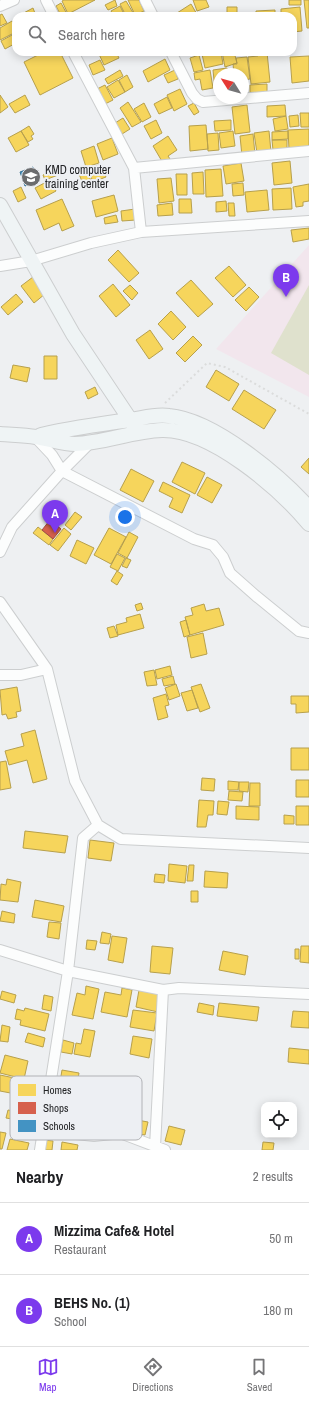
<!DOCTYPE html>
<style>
body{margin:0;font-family:"Archivo Narrow",sans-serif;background:#f6f6f6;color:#202124}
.controls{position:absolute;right:12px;bottom:12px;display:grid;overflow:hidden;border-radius:8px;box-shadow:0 2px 10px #0003}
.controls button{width:36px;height:36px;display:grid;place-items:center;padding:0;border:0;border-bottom:1px solid #e0e0e0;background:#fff;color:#202124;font:20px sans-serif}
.compass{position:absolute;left:213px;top:68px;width:36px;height:36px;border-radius:50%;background:#fff;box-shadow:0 2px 10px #0003;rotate:307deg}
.you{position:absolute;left:125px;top:517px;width:14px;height:14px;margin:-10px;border:3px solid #fff;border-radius:50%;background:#1a73e8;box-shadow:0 0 0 6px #1a73e833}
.badge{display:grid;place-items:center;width:26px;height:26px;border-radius:50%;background:#7c3aed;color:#fff;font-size:13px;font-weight:700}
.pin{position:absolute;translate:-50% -33px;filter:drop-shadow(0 1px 2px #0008)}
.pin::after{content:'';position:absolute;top:21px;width:14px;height:12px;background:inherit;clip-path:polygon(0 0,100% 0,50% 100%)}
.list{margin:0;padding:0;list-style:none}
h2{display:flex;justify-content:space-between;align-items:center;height:52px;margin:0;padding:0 16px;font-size:17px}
h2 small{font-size:13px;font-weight:400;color:#757577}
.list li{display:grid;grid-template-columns:26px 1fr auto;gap:12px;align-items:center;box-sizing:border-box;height:72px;padding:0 16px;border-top:1px solid #e0e0e0}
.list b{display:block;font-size:15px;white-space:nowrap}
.list p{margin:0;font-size:13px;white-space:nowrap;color:#757577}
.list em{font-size:13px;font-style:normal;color:#757577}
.icon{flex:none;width:22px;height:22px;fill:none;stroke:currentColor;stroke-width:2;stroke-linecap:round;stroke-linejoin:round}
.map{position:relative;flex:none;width:309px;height:1150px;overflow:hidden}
.search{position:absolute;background:#fff;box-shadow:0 2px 10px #0003;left:12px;right:12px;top:12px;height:44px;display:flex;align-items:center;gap:10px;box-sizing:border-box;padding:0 14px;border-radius:12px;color:#757577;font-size:15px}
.sheet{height:196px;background:#fff}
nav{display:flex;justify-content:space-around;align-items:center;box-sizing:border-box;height:56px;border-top:1px solid #e0e0e0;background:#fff;font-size:11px;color:#757577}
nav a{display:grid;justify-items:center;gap:2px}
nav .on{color:#7c3aed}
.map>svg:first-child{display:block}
.education{fill:#f2e6ed}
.park{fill:#dfe1cd}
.homes{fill:#f6d55c;stroke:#b7a04c}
.shops{fill:#d6604d;stroke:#a14e42}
.schools{fill:#4393c3;stroke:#3a7294}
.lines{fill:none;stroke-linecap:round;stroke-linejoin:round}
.street-casing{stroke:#cccecf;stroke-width:12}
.secondary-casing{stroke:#cccecf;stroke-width:16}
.path{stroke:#dbdcdc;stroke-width:2;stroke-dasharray:2 3;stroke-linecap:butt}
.street{stroke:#fcfdfd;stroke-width:10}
.secondary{stroke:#eff4f5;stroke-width:14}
.labels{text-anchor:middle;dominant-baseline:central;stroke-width:4;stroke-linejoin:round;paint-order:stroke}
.poi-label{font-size:12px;fill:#242527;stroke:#edeff3;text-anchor:start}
.key{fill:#edeff3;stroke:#b1b2b6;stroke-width:1}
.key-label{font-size:11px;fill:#242527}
</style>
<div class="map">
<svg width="309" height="1150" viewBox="0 0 309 1150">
<rect width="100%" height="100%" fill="#eef0f2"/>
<path class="education" d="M309,245V397L216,349Z"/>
<path class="park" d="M309,285V375L271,353Z"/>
<path class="homes" d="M64,0H95L68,14L62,1Z
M115,0L117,6L108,10L105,5Z
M128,0H139L144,11L135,15Z
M193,0H206L209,7L197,11Z
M289,0H301V5H289Z
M304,0H309V28H307Z
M126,1L135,16H126L120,4Z
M61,3L67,14L64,16H61L56,6Z
M191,4L198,16H179L177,13Z
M120,6L125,16H114L111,11Z
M227,7H237V16H227Z
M300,7L302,31L293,32V16H281V9Z
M33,8L36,16H18Z
M275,10V16H256V11Z
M2,14L7,23L0,26V15Z
M12,21L16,32L0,40V28Z
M12,35L16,43L5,49L1,41Z
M44,52H60L73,78L40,95L24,62Z
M98,52H116L119,58L104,65Z
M212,52H221L223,64L205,68L202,54Z
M222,52H234L237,63L225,67Z
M267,52L270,82L251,84L248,57L258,56V53Z
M199,55L203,70L194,72L190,58Z
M309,56V81L292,83L290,57Z
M247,57L250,79L243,80V74H234L233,64H237L236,58Z
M165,59L170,70L148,82L143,71Z
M100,60L105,70L93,75L89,65Z
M227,68L228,74H219V90H215L213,70Z
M120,70L123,76L108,84L105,79Z
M175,70L178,79L168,83L164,75Z
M210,70L213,88L202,90L200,79L195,80L194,73Z
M127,75L133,87L125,92L119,80Z
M118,80L125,92L114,98L107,87Z
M267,84V92L250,93V85Z
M105,85L113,100L105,104L97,89Z
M180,89L187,104L174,111L167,95Z
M0,95L8,107L0,113Z
M25,95L30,105L15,113L9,104Z
M167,97L172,108L159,114L154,104Z
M128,102L141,122L132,127L120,108Z
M144,103L151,117L142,122L134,109Z
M194,103L199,112L194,115L188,106Z
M247,105L250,132L235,134L232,107Z
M285,105L286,116L267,117V106Z
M300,113H309V127H301Z
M298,115L299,126L290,127L289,116Z
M286,116L288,129L275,131L273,119Z
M123,118L130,129L122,134L115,123Z
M156,120L162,133L151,139L144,126Z
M231,120V130L215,131L214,121Z
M206,125L208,149L190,151L189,126Z
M29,126L34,134L31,136L33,139L28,142L21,131Z
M309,129V148L289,149L288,130Z
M21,131L29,145L16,152L8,138Z
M233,131L235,146L221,148L219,133Z
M269,131L271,152L257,153L254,133Z
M288,131V139L272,140V132Z
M218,133L219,150L208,151L207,134Z
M253,134L255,154L242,156L240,136Z
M168,136L177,150L168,156L170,159L163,163L153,146Z
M112,138L118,154L103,160L97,144Z
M272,140H287V149L273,150Z
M94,146L99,163L86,167L81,151Z
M290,161L292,183L274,185L272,163Z
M241,163L244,181L226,184L223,166Z
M101,164L106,177L93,182L88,169Z
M56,169L58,175L45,180L43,175Z
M221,169L223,196L206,197L205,170Z
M87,171L91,181L83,184L79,174Z
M203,172L204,194H193L192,173Z
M176,174H187V195H177Z
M171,178L174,201L159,203L157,179Z
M50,180L56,191L41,199L35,188Z
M243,183L244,195L233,196L232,184Z
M309,184V201L303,202V206L296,207L293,187Z
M21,187L26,198L18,202L13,191Z
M291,188L292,209L273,210L272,189Z
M267,190L269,210L247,212L245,192Z
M114,195L118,211L96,217L92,201Z
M62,199L74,226L62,231L59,223L44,230L36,210Z
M179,199H191L192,213H179Z
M226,201L227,211L216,212V202Z
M172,203L173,215L158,216L157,205Z
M228,203H234L235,216H229Z
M135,209L136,220L122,221L121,211Z
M116,215L118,222L105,224L104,218Z
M309,228V239L293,242L291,230Z
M118,250L139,273L129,282L108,260Z
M229,266L246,285L233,297L215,278Z
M33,277L45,294L34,303L21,286Z
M191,280L213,304L198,317L176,293Z
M113,284L130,305L116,317L99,296Z
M130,285L138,293L132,300L123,291Z
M249,287L259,297L246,311L235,300Z
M16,294L23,302L8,315L1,307Z
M171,311L186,327L173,340L158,324Z
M150,330L163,349L149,359L136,340Z
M193,336L202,345L185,362L176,353Z
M44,356H57V379H44Z
M13,365L30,368L27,382L10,378Z
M216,370L239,384L229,401L206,387Z
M95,387L98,394L88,399L85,392Z
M244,390L276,410L264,429L232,409Z
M309,458V474L301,467Z
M182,462L205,473L195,494L172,482Z
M131,469L154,481L143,502L120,490Z
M207,477L222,485L212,503L197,495Z
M163,482L190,495L182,513L169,507L173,498L159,491Z
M75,512L82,517L71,530L65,525Z
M38,527L53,539L49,545L33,533Z
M64,528L71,534L58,551L50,545Z
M109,528L126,537L111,564L94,555Z
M129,532L138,537L127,558L118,553Z
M77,540L94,548L86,564L70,556Z
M117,554L125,558L118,571L110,567Z
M126,558L131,560L127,568L122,566Z
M117,571L123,575L117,585L111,581Z
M141,603L143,609L137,611L135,605Z
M204,604L206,611L219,608L224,625L190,635L185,617L193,615L191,608Z
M140,614L144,628L118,635L116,625L127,622L126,618Z
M186,620L190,635L184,637L180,622Z
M114,626L118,636L110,638L107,628Z
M203,633L207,654L191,658L187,637Z
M170,666L172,675L157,679L155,670Z
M154,670L157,685L147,686L144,672Z
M173,676L175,684L164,686L162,679Z
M176,684L180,696L169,700L165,688Z
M201,684L210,708L200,712L191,687Z
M17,687L21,711L16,712L17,717L8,719L6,714L2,715L0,690Z
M192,690L198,708L187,711L181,693Z
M166,694L169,705L165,706L168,717L158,720L153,698Z
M291,696H309V712L296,713V704H291Z
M35,730L47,779L33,783L27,760L9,765L5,751L24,746L21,734Z
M291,748H309V770H291Z
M6,761L11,788L0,790V762Z
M202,778L215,779L214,791L201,790Z
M296,780H309V797H296Z
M228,781L239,782L238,790H228Z
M239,782H249L248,792L239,791Z
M250,783H260V806H249Z
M229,791L243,792L242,801L228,800Z
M199,800L214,801L213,815H208L206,827H197Z
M218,801L229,802L227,815L217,814Z
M236,806L259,807V820L236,819Z
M296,806H309V825H296Z
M284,815L294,816V824H284Z
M25,831L68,836L65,853L23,848Z
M90,840L114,843L111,861L88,858Z
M169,864L187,866L185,883L168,881Z
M189,865H194L193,881H187Z
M205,871L228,873L227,888L204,887Z
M155,874L165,875L164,883L154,882Z
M7,879L21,882L18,902L0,900L1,884L6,885Z
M191,891H198V902H191Z
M35,900L64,906L61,922L32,917Z
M2,911L15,914L14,923L0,921Z
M49,922L61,923L59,939L47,937Z
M102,932L111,934L109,944L100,943Z
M112,936L127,938L123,963L108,960Z
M87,940L97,941L95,950L86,949Z
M152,946L173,948L170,974L150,972Z
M301,946H309V963L300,962Z
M295,949H299V959H295Z
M223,951L248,956L245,975L219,970Z
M86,986L99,989L93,1019L72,1015L77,993L85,995Z
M122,988L132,990L127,1017L101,1012L105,992L121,995Z
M139,990L162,994L158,1012L136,1007Z
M2,991L16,995L14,1003L0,999Z
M44,995L53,997L51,1011L42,1009Z
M199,1003L214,1006L213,1015L197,1012Z
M219,1003L259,1007L257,1021L217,1016Z
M25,1008L49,1014L45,1031L20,1025L21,1020L15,1019L17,1009L24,1011Z
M133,1010L157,1013L154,1031L130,1027Z
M293,1011L309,1012V1028L291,1027Z
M2,1025L10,1027L8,1042L0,1041Z
M84,1029L95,1031L90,1057L74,1054L76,1043L81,1044Z
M28,1033L45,1038L43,1047L25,1042Z
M133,1036L152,1039L149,1058L130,1054Z
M63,1040L74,1043L72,1054L61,1052Z
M289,1048L309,1050V1064L288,1062Z
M5,1055L28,1061L24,1079L0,1073Z
M62,1070L79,1073L76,1091L59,1088Z
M0,1075L24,1080L21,1095L0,1091Z
M8,1110L14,1111L12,1119L6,1118Z
M137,1120L148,1122L145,1135L135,1133Z
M169,1126L185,1130L181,1145L165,1141Z
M0,1132L6,1133L2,1149H0Z
M10,1139L29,1143L27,1150H7Z
M44,1140L53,1141L52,1150H42Z
M62,1142L78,1145L77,1150H61Z
M263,1142L274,1143L273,1150H262Z"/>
<path class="shops" d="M50,520L61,529L53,539L42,530Z"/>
<path class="schools" d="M33,167L38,181L25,186L20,172Z"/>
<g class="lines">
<defs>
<path id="street" d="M46,0L54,16
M145,0L153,16
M0,6L14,0
M73,52L134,168L309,151
M171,52L192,93L197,99L203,102L309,93
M134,168L141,232
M0,266L31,261L91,243L141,232L309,221
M35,437L52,455L62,471L90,443
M0,552L12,527L62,471L194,539L213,545L223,557L230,573L256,596L299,631L309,633
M0,602L47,669L75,781L98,825L121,839L309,848
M0,675H21L47,669
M0,950L68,971L163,990L179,988L309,994
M44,1128L68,1133L94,1136L120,1133L165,1150
M155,1147L163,990
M40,1150L68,971L83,838L98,825"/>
<path id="secondary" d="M0,205L73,334L135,427
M0,434C12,435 24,435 36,437C49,439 63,444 75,444C104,443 132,431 162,430C211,429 279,488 309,524
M41,435C71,428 100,424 131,420C144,418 155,414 169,416C214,420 279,475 309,508"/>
</defs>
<use href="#street" class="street-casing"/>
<use href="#secondary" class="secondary-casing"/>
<path class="path" d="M165,403L207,363L225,367L309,414"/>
<use href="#street" class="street"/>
<use href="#secondary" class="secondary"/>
</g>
<defs>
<symbol id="school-disc" viewBox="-11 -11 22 22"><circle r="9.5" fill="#6b6c6e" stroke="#edeff3"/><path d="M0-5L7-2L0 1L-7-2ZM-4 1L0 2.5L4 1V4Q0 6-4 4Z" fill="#fff"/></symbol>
</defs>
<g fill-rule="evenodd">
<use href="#school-disc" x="20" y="166" width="22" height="22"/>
</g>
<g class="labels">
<g class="poi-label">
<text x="45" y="170">KMD computer<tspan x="45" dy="14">training center</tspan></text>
</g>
</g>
<rect x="10" y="1076" width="132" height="64" rx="6" class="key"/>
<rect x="18" y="1084" width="18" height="12" fill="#f6d55c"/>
<rect x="18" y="1102" width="18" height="12" fill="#d6604d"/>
<rect x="18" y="1120" width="18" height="12" fill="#4393c3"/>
<g class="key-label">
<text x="43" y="1094">Homes</text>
<text x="43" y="1112">Shops</text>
<text x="43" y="1130">Schools</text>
</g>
</svg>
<div class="controls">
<button><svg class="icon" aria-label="locate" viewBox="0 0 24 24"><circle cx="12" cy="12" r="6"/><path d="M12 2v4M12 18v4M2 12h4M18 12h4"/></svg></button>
</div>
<svg class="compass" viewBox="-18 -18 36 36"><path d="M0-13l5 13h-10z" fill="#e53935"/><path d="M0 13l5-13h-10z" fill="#757577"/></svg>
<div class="you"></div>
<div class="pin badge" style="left:55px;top:533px">A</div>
<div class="pin badge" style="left:286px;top:297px">B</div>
<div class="search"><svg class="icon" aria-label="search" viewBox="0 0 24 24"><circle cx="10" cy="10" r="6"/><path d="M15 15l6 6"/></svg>Search here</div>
</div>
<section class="sheet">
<h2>Nearby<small>2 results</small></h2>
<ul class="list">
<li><span class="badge">A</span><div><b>Mizzima Cafe&amp; Hotel</b><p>Restaurant</p></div><em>50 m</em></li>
<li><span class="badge">B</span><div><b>BEHS No. (1)</b><p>School</p></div><em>180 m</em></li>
</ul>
</section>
<nav>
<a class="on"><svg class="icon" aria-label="map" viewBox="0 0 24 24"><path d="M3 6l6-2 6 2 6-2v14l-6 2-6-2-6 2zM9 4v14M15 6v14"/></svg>Map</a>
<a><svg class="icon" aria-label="directions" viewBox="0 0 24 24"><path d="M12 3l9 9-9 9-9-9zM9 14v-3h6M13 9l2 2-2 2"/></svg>Directions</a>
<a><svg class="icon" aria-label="saved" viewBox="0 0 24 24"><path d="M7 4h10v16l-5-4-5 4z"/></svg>Saved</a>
</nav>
